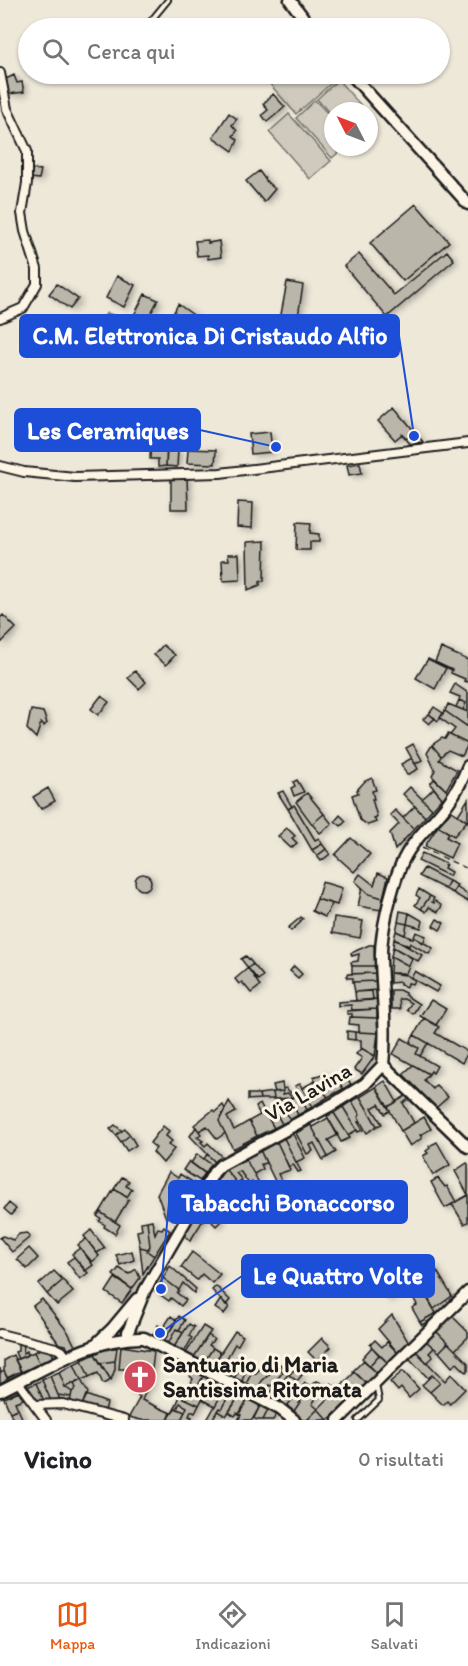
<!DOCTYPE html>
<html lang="it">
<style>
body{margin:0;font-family:Itim,sans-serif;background:#f6f6f6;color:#202124}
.compass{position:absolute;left:324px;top:102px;width:54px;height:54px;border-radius:50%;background:#fff;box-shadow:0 2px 4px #0004;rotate:312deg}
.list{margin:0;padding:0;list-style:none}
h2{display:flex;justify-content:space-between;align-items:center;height:78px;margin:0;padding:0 24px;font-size:26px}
h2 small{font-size:20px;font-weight:400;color:#757577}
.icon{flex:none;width:33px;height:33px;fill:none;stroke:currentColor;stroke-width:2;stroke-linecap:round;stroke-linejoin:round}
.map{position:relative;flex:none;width:468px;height:1420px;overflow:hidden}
.search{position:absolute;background:#fff;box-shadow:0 2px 4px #0004;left:18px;right:18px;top:18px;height:66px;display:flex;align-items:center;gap:15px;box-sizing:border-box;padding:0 21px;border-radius:33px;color:#757577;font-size:22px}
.sheet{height:162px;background:#fff}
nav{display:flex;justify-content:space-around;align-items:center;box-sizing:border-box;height:84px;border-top:2px solid #e0e0e0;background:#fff;font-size:16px;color:#757577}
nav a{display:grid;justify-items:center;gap:3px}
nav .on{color:#ea580c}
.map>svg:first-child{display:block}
.green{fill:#cfcabd;stroke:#76736c;stroke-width:1.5}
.water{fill:#a7a299;stroke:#6f6c67;stroke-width:1.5}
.building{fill:#bab6aa;stroke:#1c1c1c;stroke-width:1.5;filter:url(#shadow)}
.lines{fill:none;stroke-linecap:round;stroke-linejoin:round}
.service-casing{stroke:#1c1c1c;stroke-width:8}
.minor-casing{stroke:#1c1c1c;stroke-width:12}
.tertiary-casing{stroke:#1c1c1c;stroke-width:15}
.secondary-casing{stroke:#1c1c1c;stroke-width:15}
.path{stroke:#1c1c1c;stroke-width:1.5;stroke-dasharray:6 4.5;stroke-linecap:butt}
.service{stroke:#fcf5e5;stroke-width:4}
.minor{stroke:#fcf5e5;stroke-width:8}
.tertiary{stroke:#fcf5e5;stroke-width:10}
.secondary{stroke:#fcf5e5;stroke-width:10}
.labels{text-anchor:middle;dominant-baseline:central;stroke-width:6;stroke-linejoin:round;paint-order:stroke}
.street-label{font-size:22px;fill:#1c1c1c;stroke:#fcf5e5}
.poi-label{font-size:22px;font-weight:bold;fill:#1c1c1c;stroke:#fcf5e5;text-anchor:start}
.leader{fill:none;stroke:#1d4ed8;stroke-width:2}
.callout-dot{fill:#1d4ed8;stroke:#fcf5e5;stroke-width:2}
.callout{fill:#1d4ed8;stroke:#1d4ed8;stroke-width:2}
.callout-label{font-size:24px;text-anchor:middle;font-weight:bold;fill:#fff}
</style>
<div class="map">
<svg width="468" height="1420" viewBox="0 0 468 1420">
<defs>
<filter id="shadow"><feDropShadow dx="3.5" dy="2" stdDeviation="3" flood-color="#0004"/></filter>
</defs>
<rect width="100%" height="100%" fill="#eee8d9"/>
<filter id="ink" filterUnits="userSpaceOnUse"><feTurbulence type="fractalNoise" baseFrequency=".0167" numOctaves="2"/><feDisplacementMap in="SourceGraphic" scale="12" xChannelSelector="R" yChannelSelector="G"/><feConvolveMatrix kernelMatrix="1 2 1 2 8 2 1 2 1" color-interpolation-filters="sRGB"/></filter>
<g filter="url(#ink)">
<path class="green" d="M263,74H331L336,79L296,114L262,75Z
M338,80L366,111H333V117L317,99Z
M315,100L333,119V147H345L332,158L296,118Z
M289,114L331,161L310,179L269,132Z"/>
<path class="water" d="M107,313L122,318L125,323L123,329L114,330L111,326L107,327L103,324L102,318Z"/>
<path class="building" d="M14,75L17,83L22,82L24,92L9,94L6,79Z
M273,94L285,107L267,122L262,115L268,110L263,104Z
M229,113L237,119L232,125L237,131L233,136L238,140L233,151L213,137Z
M31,169L41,170L39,179L30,178Z
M259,171L267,182L275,189L264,202L246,181Z
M416,204L449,242L403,281L370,243Z
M208,240V243L219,241L221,257L208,259V255L197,256L195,241Z
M447,251L454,260L387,317L344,266L359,254L394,295Z
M117,276L135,285L124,307L106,298Z
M287,282L303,285L297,323L280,320Z
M57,284L78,299L70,309L49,294Z
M145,294L158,300L144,326L132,319Z
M178,304L196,317L189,330L171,318Z
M394,407L415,432L406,439L402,434L395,440L378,421Z
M151,431H167L166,466L158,467V459H150Z
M270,432L272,452L251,454L249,434Z
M415,432L423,442L410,444L406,439Z
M188,449L216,450L215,464L187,463Z
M167,450H178L177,467L166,466Z
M360,463L362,473L349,475L347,465Z
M187,477L188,509H171V478Z
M238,502L253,503L252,528L237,527Z
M297,522L311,523L310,533L319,534V542H310V550H296Z
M265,541L264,581H260V585L248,590L247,542Z
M228,554H239L240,580L223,581L222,560H229Z
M3,615L16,628L1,643L0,618Z
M163,645L175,655L166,665L154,655Z
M441,648L468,660V682L464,681L465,679L451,673L452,670L435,662Z
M428,659L446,668L435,689L416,678Z
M135,671L146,682L139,689L128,678Z
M455,684L468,693V712L463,710L466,703L459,700L460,697L450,693Z
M101,696L109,702L98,715L91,709Z
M459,700L466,703L463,710L456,707Z
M448,704L468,712V727L445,711Z
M434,707L443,713L438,721L429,714Z
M31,710L43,712L47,723L44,726L41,723L36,738L27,729Z
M445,711L468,727V744L450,735L455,729L440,718Z
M429,714L435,718L429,724L423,719Z
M448,734L468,744L462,756L448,750L441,756L432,745L442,738L445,739Z
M413,744L422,760L415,764L406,748Z
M432,745L441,756L439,760L457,770L446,790L432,776L435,770L427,753Z
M412,758L418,769L407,775L401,764Z
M372,778L376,790L372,791L374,799H372L377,817L374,818L376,822L368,825L360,820L352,795L358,793L357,790L365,781Z
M434,779L448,792L443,799L430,784Z
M297,780L304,792L294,796L291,788L295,786L293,782Z
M410,787L432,809L425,817L403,794Z
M48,788L55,801L41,809L33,797Z
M434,788L442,798L432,809L422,799Z
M283,791L292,807L288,809L278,793Z
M307,793L324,814L312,824L296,802Z
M468,799V822L458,815Z
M294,805L315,840L319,838L322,844L312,850L288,809Z
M415,806L425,817L414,829L403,818Z
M395,810L414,829L395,850L390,833L399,824L390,815Z
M452,811L467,821L454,836L438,826Z
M324,814L332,824L320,833L312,824Z
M340,815L346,821L341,826L335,821Z
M438,826L449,833L446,837L457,843L450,858L425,846Z
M287,828L295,836L292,838L297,843L291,848L278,836Z
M351,838L370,854L354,872L335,855Z
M322,844L326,849L317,856L312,850Z
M326,849L330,854L321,861L317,856Z
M422,853L446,864L444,868L451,872L449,876L418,861Z
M424,868L449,881L445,889L419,876Z
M378,873L388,877L383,898L369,894L355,881L360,874L374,885Z
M135 882a8 8 0 1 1 16 0a8 8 0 1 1-16 0Z
M449,881L457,885L453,893L445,889Z
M322,882L342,888L337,905L317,899Z
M456,887L468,895V902L453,893Z
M362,888L369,894L383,898L381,910L358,906Z
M419,889L430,896L421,909L415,905L420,898L416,895Z
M430,896L434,898L432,902L434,903L435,901L442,906L438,912L429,907L426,912L421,909Z
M317,899L332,904L325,917L312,911Z
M400,911L409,913L407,924L398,922Z
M409,913L423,921L421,928L407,924Z
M301,917L303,919L300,921L301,922L291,931L288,928Z
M334,917L363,921L360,938L332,933Z
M437,919L444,923L440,930L433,926Z
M398,922L407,924L405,935L396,931Z
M396,931L413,939L414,937L433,948L429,954L410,943L409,946L394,939Z
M416,932L426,936L423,943L414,937Z
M394,939L422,955L418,961L393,947Z
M369,945H374L375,966H352L351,962L358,961L359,954L352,956L351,953Z
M393,947L412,958L409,966L391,956Z
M246,956L253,964L248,968L241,959Z
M391,956L409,966L405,975L390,973Z
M253,964L263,976L258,980L248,968Z
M294,966L302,974L298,978L290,971Z
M352,966H375V973L352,974Z
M248,968L260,986L251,993L242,982L239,984L235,979Z
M415,971L440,986L436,992L411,978Z
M375,973L376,981L353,982V978H347V974Z
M390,973H403L415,980L413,984L408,983L407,987L400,985V982L390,983Z
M376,981V990L355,992L353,982Z
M391,990H399L405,993V995L419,1004L413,1014L407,1010L411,1003L404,999H399L400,1009H391Z
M372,991L373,1000L356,1001L355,992Z
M377,999V1009L352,1010L351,1005L338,1006V1002Z
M431,1000L446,1009L436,1025L420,1016Z
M377,1009V1018L352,1017V1014H347V1011Z
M350,1017L377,1018L378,1033L359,1032V1025L349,1024Z
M424,1018L439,1027L435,1033L468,1052L462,1063L414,1035Z
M347,1031L355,1032V1040L347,1039Z
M355,1032L378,1033L375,1056L361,1048V1040H355Z
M414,1035L428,1043L420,1056L416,1054L419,1048L410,1043Z
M402,1038L419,1048L416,1054L437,1066L433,1073L431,1071L429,1074L393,1054Z
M361,1048L375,1056L362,1074L354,1069L362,1058L356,1054Z
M413,1065L429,1074L424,1080L433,1089L436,1085L448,1097L436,1108L403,1074Z
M326,1073L329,1078L319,1085L313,1077Z
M337,1074L342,1078L345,1076L351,1084L343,1089L339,1081L334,1084L329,1078Z
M329,1078L334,1084L339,1081L343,1089L328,1097L319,1085Z
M315,1081L328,1097L312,1107L302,1088Z
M385,1081L397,1102L388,1107L376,1087Z
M282,1083L283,1089L286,1088L294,1096L292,1098L288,1093L283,1094V1091L275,1092L273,1085Z
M300,1084L312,1107L307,1110L295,1086Z
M376,1087L390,1111L385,1114L379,1104L372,1108L382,1124L377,1126L360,1097Z
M283,1091V1094L288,1093L292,1098L274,1099L273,1092Z
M273,1092L274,1099H260L259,1094Z
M299,1093L307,1110L298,1115L290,1099Z
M248,1094H259L260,1099L248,1100Z
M407,1095L409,1099L403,1103L414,1123L401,1131L388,1107Z
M360,1097L377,1126L367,1133L358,1117L360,1115L352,1101Z
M280,1099H290L298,1115L290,1120Z
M229,1101L236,1112L227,1117L234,1130L249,1121L257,1136L233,1149L219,1121Z
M352,1101L360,1115L358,1117L360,1122H358L363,1130L358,1132L343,1107Z
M260,1104L274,1128L257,1136L249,1121L260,1115L256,1107Z
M223,1105L225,1109L219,1121L225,1133L217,1139L207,1126L199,1131L194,1125L213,1110L215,1112Z
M284,1107L290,1120L282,1124L276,1113Z
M343,1107L357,1130L348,1135L334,1113Z
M274,1109L282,1124L274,1128L266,1114Z
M334,1113L350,1138L341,1142L327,1116Z
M424,1117L431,1129L420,1135L422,1138L410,1146L401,1131Z
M328,1118L338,1135L328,1140L336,1152L328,1157L312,1127Z
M115,1125L122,1131L116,1135L110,1129Z
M311,1125L328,1157L323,1160L314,1143L310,1145L313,1151L307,1154L296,1133Z
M163,1126L169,1131L166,1136L172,1141L168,1145L174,1149L163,1163L153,1152L156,1148L150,1143Z
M196,1127L201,1134L197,1137L203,1141L201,1142L205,1146L208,1143L222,1157L216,1163L190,1136Z
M125,1129L130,1135L121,1142L116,1135Z
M293,1134L305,1158L296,1162L284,1138Z
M130,1135L136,1145L127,1151L121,1142Z
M284,1138L296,1162L301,1171L298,1172L293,1164L289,1167L277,1142Z
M277,1142L290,1170L278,1174L281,1180L276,1183L260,1150Z
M437,1142L450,1165L433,1175L423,1156L428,1153L426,1151L430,1148L429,1146Z
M260,1150L266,1163L261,1164L263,1169L254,1174L245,1158Z
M197,1154L213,1166L207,1175L191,1163Z
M207,1154L216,1163L213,1166L204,1159Z
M245,1158L259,1183L254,1186L252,1182L249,1184L240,1171L236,1173L242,1180L237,1183L225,1169Z
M189,1161L205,1173L200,1181L183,1170Z
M467,1163L468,1164V1195L455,1171Z
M225,1169L237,1183L235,1186L230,1182L228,1184L247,1202L239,1210L214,1185Z
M169,1172L178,1178L180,1174L194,1183L176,1210L178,1213L166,1218L157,1194Z
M122,1177L129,1181L126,1186L132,1189L127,1197L114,1189Z
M438,1178L445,1187L447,1186L456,1202L445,1208L431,1182Z
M114,1189L129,1199L115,1222L100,1212Z
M468,1195V1222L464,1224L452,1204Z
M204,1201L222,1220L216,1226L206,1216L202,1222L194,1216Z
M9,1203L16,1209L11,1215L4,1209Z
M100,1212L120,1225L115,1234L104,1227L105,1225L99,1221L101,1219L97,1216Z
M194,1216L202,1222L190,1241L183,1234Z
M152,1220L155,1234L158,1228L162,1229L164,1226L170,1231L154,1256L147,1251L150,1246L147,1221Z
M147,1221L150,1246L148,1249L140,1247L137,1231L142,1230L141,1222Z
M91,1230L105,1248L97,1253L84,1236Z
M27,1233L30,1237L12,1252L0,1238L3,1236L13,1240L19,1234Z
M86,1239L99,1256L92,1262L78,1245Z
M140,1247L148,1249L147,1251L154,1256L143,1274Z
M29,1248L38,1258L27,1269L17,1259Z
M80,1248L93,1265L85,1271L72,1254Z
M132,1251L134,1260L120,1265L116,1255Z
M192,1252L220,1274L212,1283L202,1274L197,1280L181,1267Z
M74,1257L88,1273L80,1279L67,1262Z
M432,1263L452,1296L434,1309L414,1273Z
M170,1266L196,1289L194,1293L183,1283L179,1290L163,1278Z
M119,1268L129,1274L136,1269L140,1278L132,1289L113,1275Z
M391,1270L402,1291L388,1299L377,1278Z
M54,1271L63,1280L47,1294L39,1284Z
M115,1278L132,1289L122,1303L106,1292Z
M163,1278L179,1290L177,1293L186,1300L181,1306L171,1298L169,1301L155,1291Z
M63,1280L73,1292L57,1305L47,1294Z
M216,1286L230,1300L226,1305L212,1290Z
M423,1291L436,1313L420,1322L412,1308L417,1305L413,1297Z
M42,1299L68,1332L75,1346L68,1350L66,1345L59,1344L33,1306Z
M221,1299L229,1307L224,1314L215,1308Z
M436,1313L438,1316L422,1325L420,1322Z
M392,1315L409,1343L398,1353L378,1329Z
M451,1315L468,1332V1337L455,1350L436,1331Z
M171,1316L176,1320L164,1341L152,1336L158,1325L163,1328Z
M179,1316L185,1320L179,1330L176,1329L168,1344L164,1341Z
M189,1324L194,1327L189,1336L192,1338L184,1352L174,1347Z
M203,1326L211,1331L194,1357L186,1353Z
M176,1329L183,1333L174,1347L168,1344Z
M235,1331L243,1336L238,1345L235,1344L220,1370L212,1366Z
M436,1331L448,1343L439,1352L426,1341Z
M208,1335L214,1339L209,1345L213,1348L204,1362L194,1357Z
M322,1338L331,1347L317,1361L308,1352Z
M375,1340L382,1347L387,1342L398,1353L388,1363L370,1345Z
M426,1341L434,1348L429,1353L433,1357L427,1363L416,1351Z
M448,1343L468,1363V1370L466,1372L457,1363L452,1367L439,1352Z
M18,1344L24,1345L23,1353L27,1351L28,1355L18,1359L15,1352L18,1351Z
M121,1346L154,1351L150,1387L146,1386L138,1393L133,1392L129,1389L127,1384L129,1369H119Z
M109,1347L117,1348L115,1361L100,1363L95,1354Z
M372,1347L379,1355L369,1366L362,1358Z
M43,1348L50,1349L54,1357L40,1364L34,1352Z
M213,1348L221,1353L212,1366L204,1362Z
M416,1351L445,1381L451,1374L465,1389L450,1404L447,1401L443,1405L430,1392L440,1383L432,1375L428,1378L409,1358Z
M34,1352L40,1364L21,1372L15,1360Z
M95,1354L111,1380L103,1384L98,1373L89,1377L82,1360Z
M13,1355L21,1371L7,1378L4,1371V1360Z
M379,1355L388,1363L377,1373L369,1366Z
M238,1356L240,1357L239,1359L245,1363L234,1378L223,1371Z
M82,1360L89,1377L81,1380L74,1364Z
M364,1360L377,1373L367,1384L353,1371Z
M115,1361V1369L111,1380L100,1363Z
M245,1363L253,1367L245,1373L242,1381L234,1378Z
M74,1364L81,1380L65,1387L59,1372Z
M280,1364L282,1366L280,1369L283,1372L271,1386L269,1385L264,1393L257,1390L262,1381Z
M254,1366L260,1369L255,1374L252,1372L246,1384L242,1381L245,1373Z
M261,1367L266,1370L268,1368L272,1372L262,1381L257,1390L246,1384L252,1372L255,1374Z
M0,1368L1,1373L4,1371L8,1379L0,1383Z
M194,1369L204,1374L194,1394L187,1390L193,1379L190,1376Z
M294,1370L302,1375L297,1381L289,1375Z
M403,1371L419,1389L409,1398L401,1388L398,1391L390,1382Z
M59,1372L65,1387L72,1392L71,1397L58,1395L50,1376Z
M355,1372L367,1384L350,1400L337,1390Z
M204,1374L213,1379L199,1405L180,1396L183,1390L194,1394Z
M288,1374L297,1381L280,1402L268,1395L275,1387L278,1388Z
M432,1375L440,1383L430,1392L422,1385Z
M50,1376L58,1395L60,1400L51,1401L42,1380Z
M42,1380L51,1401H44L36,1383Z
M81,1380L88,1393L82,1405L70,1402L72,1392L76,1388L74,1384Z
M213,1380L226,1386L215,1406L202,1399Z
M317,1381L326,1385L312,1404L318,1409L307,1420H302L294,1411L310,1387Z
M36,1383L44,1401H36L27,1387Z
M305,1383L310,1387L294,1411L287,1406Z
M331,1383L338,1389L328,1399L321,1394Z
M227,1385L233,1389L221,1409L219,1408L212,1420H207Z
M146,1386H148L142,1400L171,1413L168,1420H141L129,1417L140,1397L137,1395Z
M292,1386L300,1389L287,1406L280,1402Z
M233,1389L241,1393L226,1416L217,1411L219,1408L221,1409Z
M337,1390L350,1400L328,1420L318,1409Z
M19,1391L23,1399L15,1402L18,1409L10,1412L4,1398Z
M241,1393L249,1397L239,1414L237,1413L235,1416L229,1412Z
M86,1395L107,1403L105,1411L82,1405Z
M180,1396L199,1405L195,1413L191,1411L189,1416L192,1417L190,1420H181L187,1407L180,1403L177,1409L175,1408Z
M249,1397L261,1404L252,1420H238L241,1415L239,1414Z
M261,1404L269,1408L263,1420H257L254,1418Z
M175,1408L185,1412L181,1420H168Z
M269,1408L277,1413L273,1420H263Z
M18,1409L23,1420H13L10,1412Z
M318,1409L328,1420H307Z"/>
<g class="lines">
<defs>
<path id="service" d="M145,28L168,0
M358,1420L379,1400L376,1385"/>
<path id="minor" d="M0,73L7,109L27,151V183L22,213L25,231L37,269V284L23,308L0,318
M0,466L24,472L75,477L220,473L468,443
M0,1334L56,1348L62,1351L67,1358
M18,1382L46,1420
M35,1405L63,1404L124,1420"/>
<path id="tertiary" d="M383,1065L468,1147
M128,1338V1332L145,1290L214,1172L221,1165L335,1103L365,1084L383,1065C387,1030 382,995 381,959C380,934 391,889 401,865C411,840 433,824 448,803C456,792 463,779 468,766
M95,1345L112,1329L137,1299
M0,1391C44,1370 94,1336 144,1338L280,1409L294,1420
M338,1420L468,1292"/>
<path id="secondary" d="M290,0L311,28
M351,74L468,204"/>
</defs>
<use href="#service" class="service-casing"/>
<use href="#minor" class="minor-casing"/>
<use href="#tertiary" class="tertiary-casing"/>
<use href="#secondary" class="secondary-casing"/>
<path class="path" d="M422,848L468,869"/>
<use href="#service" class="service"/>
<use href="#minor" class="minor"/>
<use href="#tertiary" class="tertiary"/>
<use href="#secondary" class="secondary"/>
</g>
</g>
<defs>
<symbol id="church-disc" viewBox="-11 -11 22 22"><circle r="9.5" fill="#d1495b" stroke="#fcf5e5"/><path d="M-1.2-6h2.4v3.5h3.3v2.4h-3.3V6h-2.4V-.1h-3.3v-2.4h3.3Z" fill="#fff"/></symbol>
</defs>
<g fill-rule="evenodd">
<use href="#church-disc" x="121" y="1358" width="38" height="38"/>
</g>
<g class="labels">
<g class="street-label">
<text transform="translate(308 1092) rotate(-30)">Via Lavina</text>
</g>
<g class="poi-label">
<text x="163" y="1364">Santuario di Maria<tspan x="163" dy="25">Santissima Ritornata</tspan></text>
</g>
</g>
<path class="leader" d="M414 436L399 336M276 447L200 430M161 1289L169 1202M160 1333L242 1276"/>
<g class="callout-dot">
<circle cx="414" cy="436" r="6"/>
<circle cx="276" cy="447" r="6"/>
<circle cx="161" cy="1289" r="6"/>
<circle cx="160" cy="1333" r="6"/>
</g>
<g class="callout">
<rect x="20" y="315" width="379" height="42" rx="6"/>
<rect x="15" y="409" width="185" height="42" rx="6"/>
<rect x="169" y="1181" width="238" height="42" rx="6"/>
<rect x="242" y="1255" width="192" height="42" rx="6"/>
</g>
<g class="callout-label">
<text x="210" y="344">C.M. Elettronica Di Cristaudo Alfio</text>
<text x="108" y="439">Les Ceramiques</text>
<text x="288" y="1211">Tabacchi Bonaccorso</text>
<text x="338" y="1284">Le Quattro Volte</text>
</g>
</svg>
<svg class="compass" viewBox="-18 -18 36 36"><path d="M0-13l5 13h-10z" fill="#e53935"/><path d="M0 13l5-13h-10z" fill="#757577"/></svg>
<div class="search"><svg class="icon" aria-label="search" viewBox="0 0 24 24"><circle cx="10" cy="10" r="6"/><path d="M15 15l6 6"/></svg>Cerca qui</div>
</div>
<section class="sheet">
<h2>Vicino<small>0 risultati</small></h2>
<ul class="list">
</ul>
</section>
<nav>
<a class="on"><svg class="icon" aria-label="map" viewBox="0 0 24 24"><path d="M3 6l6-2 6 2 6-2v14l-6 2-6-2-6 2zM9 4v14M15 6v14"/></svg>Mappa</a>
<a><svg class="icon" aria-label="directions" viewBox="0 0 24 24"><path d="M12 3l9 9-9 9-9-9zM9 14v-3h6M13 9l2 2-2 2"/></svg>Indicazioni</a>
<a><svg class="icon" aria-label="saved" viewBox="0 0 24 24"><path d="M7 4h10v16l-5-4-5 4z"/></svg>Salvati</a>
</nav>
